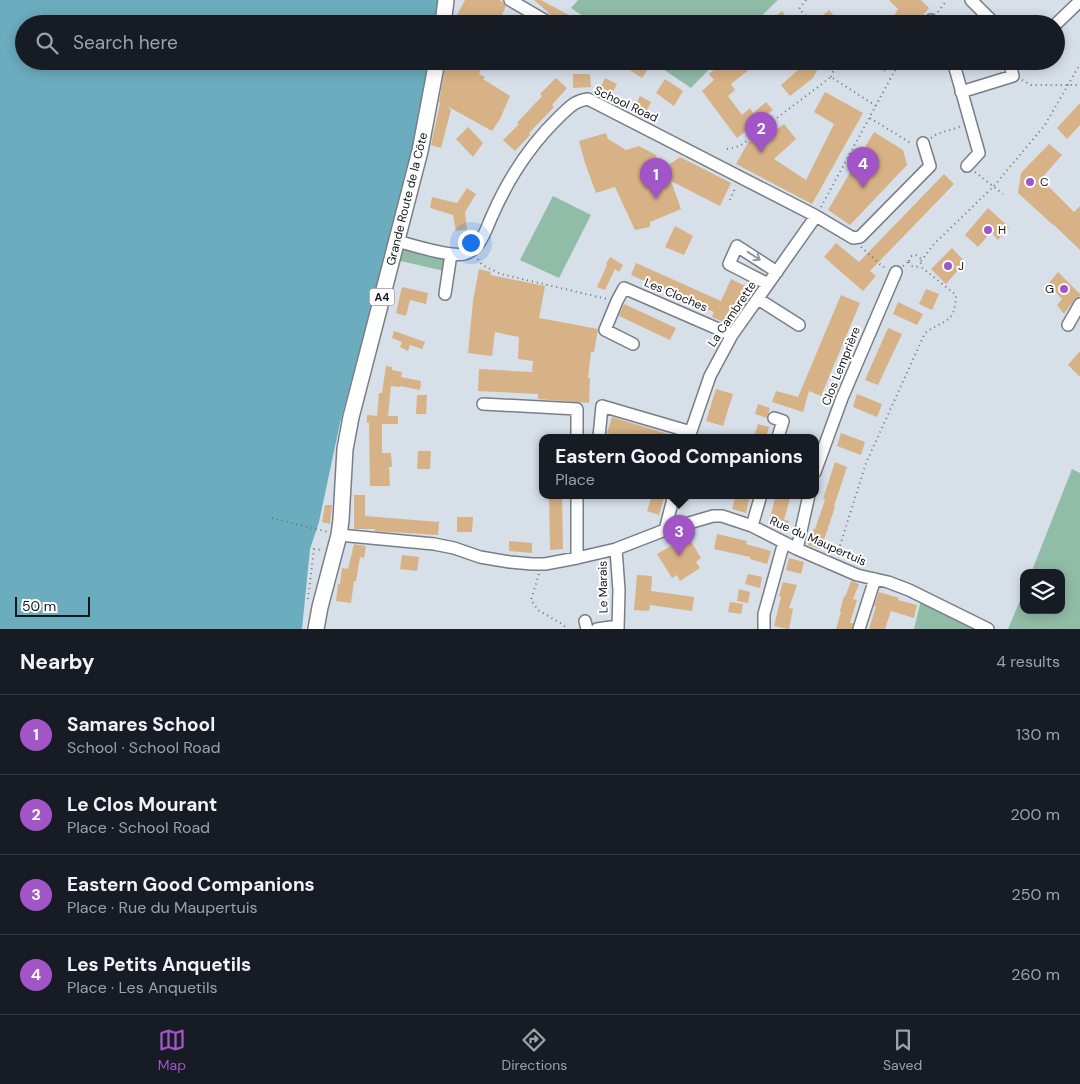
<!DOCTYPE html>
<meta charset="utf-8">
<style>
body{margin:0;font-family:"DM Sans",sans-serif;background:#242831;color:#f1f3f6}
.controls{position:absolute;right:15px;bottom:15px;display:grid;overflow:hidden;border-radius:10px;box-shadow:0 2px 12px #0003}
.controls button{width:45px;height:45px;display:grid;place-items:center;padding:0;border:0;border-bottom:1px solid #363941;background:#171b24;color:#f1f3f6;font:25px sans-serif}
.scale{position:absolute;left:15px;bottom:12px;width:75px;box-sizing:border-box;padding-left:5px;border:2px solid #14171a;border-top:0;font-size:14px;line-height:18px;white-space:nowrap;color:#14171a;-webkit-text-stroke:4px #fff;paint-order:stroke}
.you{position:absolute;left:470px;top:242px;width:18px;height:18px;margin:-12px;border:4px solid #fff;border-radius:50%;background:#1a73e8;box-shadow:0 0 0 8px #1a73e833}
.badge{display:grid;place-items:center;width:32px;height:32px;border-radius:50%;background:#a255c7;color:#fff;font-size:16px;font-weight:700}
.pin{position:absolute;translate:-50% -41px;filter:drop-shadow(0 1px 2px #0008)}
.pin::after{content:'';position:absolute;top:26px;width:18px;height:15px;background:inherit;clip-path:polygon(0 0,100% 0,50% 100%)}
.popup{position:absolute;left:539px;top:434px;width:280px;height:65px;box-sizing:border-box;display:grid;place-content:center;border-radius:10px;background:#171b24;filter:drop-shadow(0 1px 4px #0005);font-size:16px;white-space:nowrap;color:#9ea1a6}
.popup b{font-size:19px;color:#f1f3f6}
.popup::after{content:'';position:absolute;left:50%;top:100%;margin-left:-10px;border:10px solid transparent;border-top-color:#171b24}
.list{margin:0;padding:0;list-style:none}
h2{display:flex;justify-content:space-between;align-items:center;height:65px;margin:0;padding:0 20px;font-size:21px}
h2 small{font-size:16px;font-weight:400;color:#9ea1a6}
.list li{display:grid;grid-template-columns:32px 1fr auto;gap:15px;align-items:center;box-sizing:border-box;height:80px;padding:0 20px;border-top:1px solid #363941}
.list b{display:block;font-size:19px;white-space:nowrap}
.list p{margin:0;font-size:16px;white-space:nowrap;color:#9ea1a6}
.list em{font-size:16px;font-style:normal;color:#9ea1a6}
.icon{flex:none;width:28px;height:28px;fill:none;stroke:currentColor;stroke-width:2;stroke-linecap:round;stroke-linejoin:round}
.map{position:relative;flex:none;width:1080px;height:629px;overflow:hidden}
.search{position:absolute;background:#171b24;box-shadow:0 2px 12px #0003;left:15px;right:15px;top:15px;height:55px;display:flex;align-items:center;gap:12px;box-sizing:border-box;padding:0 18px;border-radius:28px;color:#9ea1a6;font-size:19px}
.sheet{height:385px;background:#171b24}
nav{display:flex;justify-content:space-around;align-items:center;box-sizing:border-box;height:70px;border-top:1px solid #363941;background:#171b24;font-size:14px;color:#9ea1a6}
nav a{display:grid;justify-items:center;gap:2px}
nav .on{color:#a255c7}
.map>svg:first-child{display:block}
.green{fill:#91bca7}
.water{fill:#6bacbe}
.building{fill:#d6b286}
.lines{fill:none;stroke-linecap:round;stroke-linejoin:round}
.minor-casing{stroke:#777e87;stroke-width:14}
.major-casing{stroke:#777e87;stroke-width:18}
.path{stroke:#6e7379;stroke-width:2;stroke-dasharray:1 4;stroke-linecap:butt}
.minor{stroke:#fff;stroke-width:11}
.major{stroke:#fff;stroke-width:15}
.oneway{stroke:#959798}
.poi-dot{fill:#a255c7;stroke:#fff;stroke-width:2}
.labels{text-anchor:middle;dominant-baseline:central;stroke-width:4;stroke-linejoin:round;paint-order:stroke}
.shield{fill:#fff;stroke:#5a5d5f;stroke-width:1}
.shield-label{font-size:11px;font-weight:bold;fill:#14171a}
.street-label{font-size:12px;fill:#14171a;stroke:#fff}
.poi-label{font-size:12px;fill:#14171a;stroke:#fff;text-anchor:start}
</style>
<div class="map">
<svg width="1080" height="629" viewBox="0 0 1080 629">
<rect width="100%" height="100%" fill="#d7dfe9"/>
<path class="green" d="M578,0H778L753,24H595L571,8Z
M651,61H717L691,88Z
M553,196L591,215L559,278L520,260Z
M397,241L451,254L444,271L392,259Z
M1072,469L1080,473V629H1008L1024,591V610H1061V573H1031Z
M922,596L978,629H914Z"/>
<path class="water" d="M0,0H440L438,24H24V61H430L415,144L340,423L319,522L310,549L302,629H0Z"/>
<path class="building" d="M465,0H499L503,2L506,6L498,24H455L456,17Z
M534,0H541L574,18L571,24H563L548,13V12Z
M889,0H921L929,8L916,24H889L898,9Z
M829,10L841,24H814Z
M782,11L790,24H767Z
M446,61H484L479,74L485,77L483,79L510,96L500,119L492,131L447,106L451,110L441,148L431,145L440,103L439,102Z
M633,61H636L648,69L642,78L628,69Z
M724,61H760L731,84L735,90L728,96L742,115L750,108L753,113L766,102L773,110L737,138L702,91L714,80L709,74Z
M802,61H822L813,78L790,96L781,85L798,70Z
M869,61H892L885,72Z
M573,74H590L591,87L573,88Z
M556,78L567,88L552,105L554,107L529,133L530,135L515,151L503,140L519,124L517,123L542,96L540,94Z
M605,78L617,84L610,97L599,91Z
M665,79L683,91L674,106L656,93Z
M825,92L863,113L812,204L736,164L749,141L759,143L784,124L796,139L774,159L806,180L834,124L814,112Z
M640,96L651,102L645,114L634,109Z
M1080,103V125L1067,139L1057,128Z
M468,127L483,143L473,157L456,139Z
M874,132L903,150L907,165L850,225L828,210Z
M606,133L608,139L626,150L639,146L656,155L660,171L680,157L731,183L720,206L671,181L681,209L650,222V227L635,230L615,187L596,193L585,163L579,141Z
M1049,144L1062,155L1041,179L1074,212L1080,206V250L1053,224V225L1018,193L1021,173Z
M944,174L954,184L870,271L876,276L863,291L824,257L836,243L859,262Z
M467,188L476,194L465,212L467,230L456,231L453,215L430,208L432,197L457,203Z
M988,208L1009,227L998,240L991,232L978,247L965,235Z
M675,226L693,236L684,255L665,247Z
M952,248L965,262L946,284L931,269Z
M610,257L623,265L619,272L615,269L605,290L597,287L607,265L606,264Z
M636,263L721,301L731,279L745,286L728,324L712,317L714,312L631,275Z
M479,269L491,272L490,275L545,286L539,318L598,329L594,352H591L588,378H590L589,403L538,399V394L478,391L479,369L532,372L533,361L518,359L519,337L495,332L492,356L468,353L473,301Z
M1058,272L1080,294V296L1074,300L1064,314L1057,305L1062,299L1048,284Z
M402,287L428,293L426,304L410,300L406,316L396,313Z
M926,289L939,294L932,310L919,304Z
M841,295L860,303L821,396L809,391L803,412L772,402L776,391L798,397Z
M898,302L923,314L917,325L893,314Z
M624,304L676,328L670,340L619,316Z
M888,328L902,334L878,385L865,380Z
M394,331L425,342L422,349L410,345L408,351L400,347L402,342L392,338Z
M1080,351V377L1068,365Z
M386,366L392,367V370L402,372L401,377L421,381L420,390L400,386V387L391,386L388,416H398V424H382V453H391L392,467H389L390,486H370L369,423H367V415L377,416L379,393H382Z
M716,389L733,394L723,426L706,421Z
M857,394L882,404L877,417L853,407Z
M417,395H427L426,414H416Z
M758,404L770,408L767,418L755,414Z
M612,417L671,435V437H622L607,433Z
M758,424L769,427L766,437H754Z
M841,433L865,442L861,455L837,446Z
M418,451H431L430,469H417Z
M835,462L847,467L834,506L835,507L821,549L808,545L814,528L815,529L825,500L823,499Z
M354,495H365V516L439,522L438,535L375,531V529H354Z
M549,495H562L563,549L550,550Z
M652,495H665L659,515L647,511Z
M736,495H750L746,513L732,509Z
M776,495H791L784,520L789,521L786,530L768,525Z
M325,505H332L330,524L322,522Z
M457,517H473L472,532H457Z
M717,534L747,541L746,544L771,551L767,564L750,559V557L714,549Z
M688,536L701,558L696,562L700,568L680,581L677,575L672,578L657,554Z
M509,541L532,543V553L509,551Z
M354,544L366,546L364,558L360,557L356,581H354L351,603L336,601L338,584H340L342,568L348,569Z
M402,555L419,557L417,571L400,569Z
M789,558L804,562L801,574L786,570Z
M748,574L762,577L760,588L745,584Z
M637,575L652,576L651,591L694,597L692,611L650,605L649,611L634,610Z
M851,581L859,584L853,599L857,600L850,623H853L852,629H836L841,612L840,611L844,596L845,597Z
M783,582L797,585L789,608L793,609L789,629L774,626L781,597L779,596Z
M739,589L750,592L748,603L737,601Z
M879,592L899,598L898,600L917,605L914,618L891,611L885,629H869L876,606H874Z
M730,602L743,604L741,614L728,612Z"/>
<g class="lines">
<defs>
<path id="minor" d="M510,0L551,24
M971,0L995,24
M931,20L935,24
M1056,24L1080,1
M953,61L979,153L967,166
M961,92L1013,76L1009,61
M397,241C412,245 449,257 464,254C480,251 486,229 492,216C508,179 531,144 560,116C570,107 574,101 588,99L816,216L853,238L860,237L930,166L923,143
M768,284L729,264L737,246L777,272
M445,294L451,254
M758,299L799,325
M1068,325L1080,304
M633,344L605,330L617,301L624,288L732,335
M483,404L577,409V437
M774,418L783,421L778,437
M599,437L602,406L691,432
M689,437L710,376L732,335L816,216
M815,472L842,398L896,272
M752,526L761,495
M665,530L674,495
M339,535L434,544L454,548L480,557L510,562L532,564H545L577,558L616,549L665,530L713,516H722L752,526L797,549L857,575L888,582L909,590L988,629
M616,549L619,590L618,629
M797,549L809,495
M577,558V495
M585,621L587,629
M597,629L617,626
M764,629V614L784,542
M859,629L875,579"/>
<path id="major" d="M443,24L446,0
M316,629L320,607L339,535L341,520L345,449L351,417L420,151L437,61"/>
</defs>
<use href="#minor" class="minor-casing"/>
<use href="#major" class="major-casing"/>
<path class="path" d="M806,0L799,9L814,24
M938,12L947,0
M831,77L837,61
M1022,80L1031,85H1080
M870,118L909,142H913
M931,138L937,134L962,126
M727,149L740,146L831,77L876,106
M975,172L1003,194
M730,200L736,186
M821,207L900,61
M861,247L882,266L886,268
M909 261a6 6 0 1 1 12 0a6 6 0 1 1-12 0Z
M478,259L482,265L501,274L607,299
M921,261L934,244L994,186L1045,125L1080,64
M903,266L909,261
M272,518L328,532
M837,555L866,463L925,333C944,319 955,325 956,295L920,266
M539,574L531,600L538,610L562,624L568,629
M308,599L314,549L322,550"/>
<use href="#minor" class="minor"/>
<use href="#major" class="major"/>
</g>
<defs><path id="oneway-shaft" d="M-6 0H5M1.5-3L5.5 0L1.5 3" fill="none" stroke-width="1.6" stroke-linecap="round" stroke-linejoin="round" transform="scale(1.25)"/></defs>
<use class="oneway" href="#oneway-shaft" transform="translate(754 256) rotate(33)"/>
<g class="poi-dot">
<circle cx="1030" cy="182" r="5"/>
<circle cx="988" cy="230" r="5"/>
<circle cx="948" cy="266" r="5"/>
<circle cx="1064" cy="289" r="5"/>
</g>
<g class="labels">
<rect class="shield" x="369.5" y="288.5" width="25" height="17" rx="4"/>
<g class="shield-label">
<text x="382" y="297">A4</text>
</g>
<g class="street-label">
<text transform="translate(626 104) rotate(25)">School Road</text>
<text transform="translate(407 199) rotate(-76)">Grande Route de la Côte</text>
<text transform="translate(676 295) rotate(23)">Les Cloches</text>
<text transform="translate(732 314) rotate(-56)">La Cambrette</text>
<text transform="translate(841 366) rotate(-68)">Clos Lemprière</text>
<text transform="translate(818 541) rotate(24)">Rue du Maupertuis</text>
<text transform="translate(603 587) rotate(-91)">Le Marais</text>
</g>
<g class="poi-label">
<text x="1040" y="182">C</text>
<text x="998" y="230">H</text>
<text x="958" y="266">J</text>
<text x="1054" y="289" text-anchor="end">G</text>
</g>
</g>
</svg>
<div class="controls">
<button><svg class="icon" aria-label="layers" viewBox="0 0 24 24"><path d="M12 4l9 5-9 5-9-5zM3 14l9 5 9-5"/></svg></button>
</div>
<div class="scale">50 m</div>
<div class="you"></div>
<div class="pin badge" style="left:656px;top:199px">1</div>
<div class="pin badge" style="left:761px;top:153px">2</div>
<div class="pin badge" style="left:679px;top:556px">3</div>
<div class="popup"><b>Eastern Good Companions</b>Place</div>
<div class="pin badge" style="left:863px;top:188px">4</div>
<div class="search"><svg class="icon" aria-label="search" viewBox="0 0 24 24"><circle cx="10" cy="10" r="6"/><path d="M15 15l6 6"/></svg>Search here</div>
</div>
<section class="sheet">
<h2>Nearby<small>4 results</small></h2>
<ul class="list">
<li><span class="badge">1</span><div><b>Samares School</b><p>School · School Road</p></div><em>130 m</em></li>
<li><span class="badge">2</span><div><b>Le Clos Mourant</b><p>Place · School Road</p></div><em>200 m</em></li>
<li><span class="badge">3</span><div><b>Eastern Good Companions</b><p>Place · Rue du Maupertuis</p></div><em>250 m</em></li>
<li><span class="badge">4</span><div><b>Les Petits Anquetils</b><p>Place · Les Anquetils</p></div><em>260 m</em></li>
</ul>
</section>
<nav>
<a class="on"><svg class="icon" aria-label="map" viewBox="0 0 24 24"><path d="M3 6l6-2 6 2 6-2v14l-6 2-6-2-6 2zM9 4v14M15 6v14"/></svg>Map</a>
<a><svg class="icon" aria-label="directions" viewBox="0 0 24 24"><path d="M12 3l9 9-9 9-9-9zM9 14v-3h6M13 9l2 2-2 2"/></svg>Directions</a>
<a><svg class="icon" aria-label="saved" viewBox="0 0 24 24"><path d="M7 4h10v16l-5-4-5 4z"/></svg>Saved</a>
</nav>
